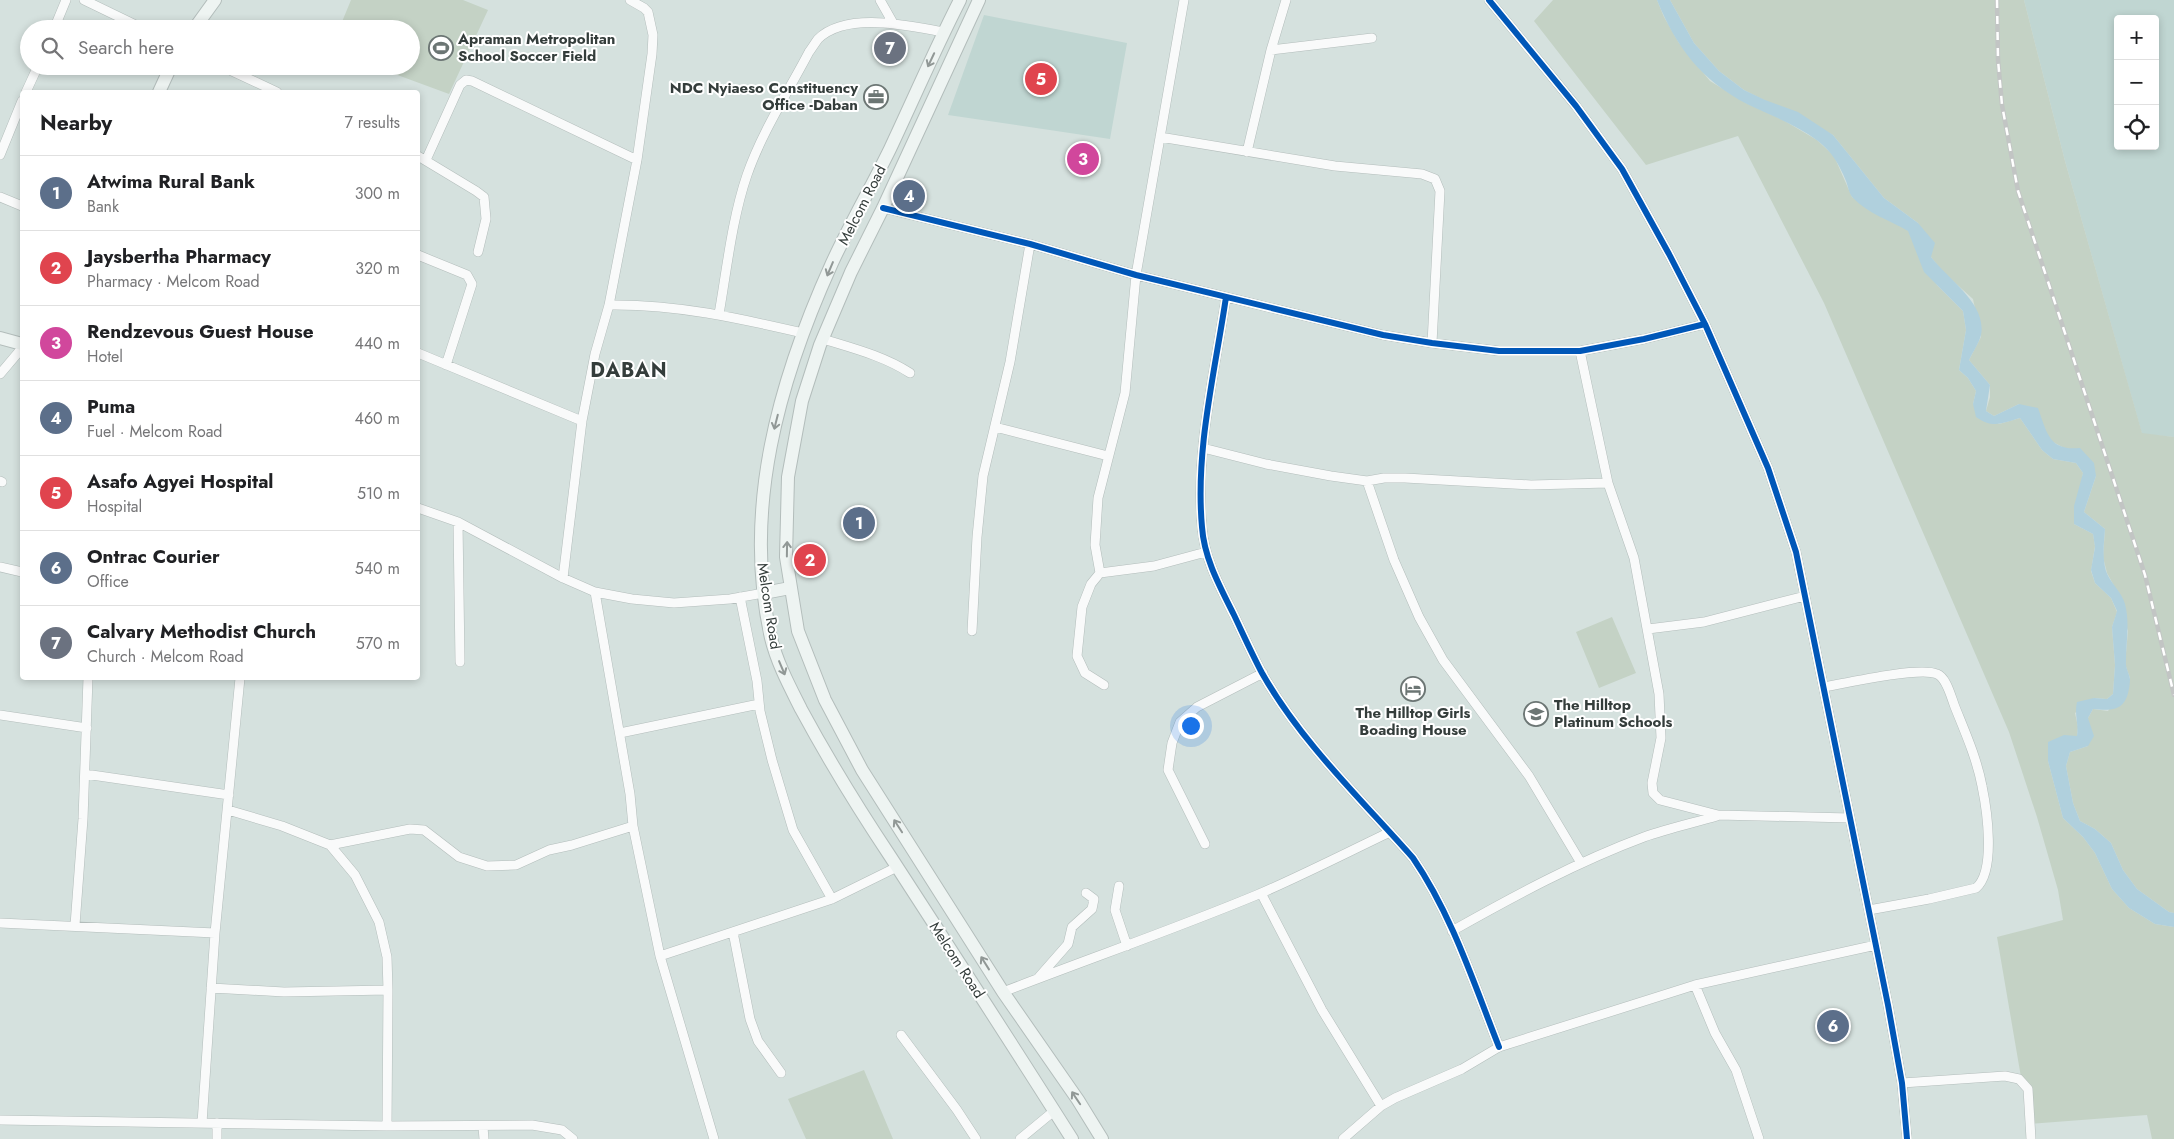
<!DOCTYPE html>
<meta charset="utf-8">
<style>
body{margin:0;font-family:Jost,sans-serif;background:#f6f6f6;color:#202124}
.controls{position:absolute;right:15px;top:15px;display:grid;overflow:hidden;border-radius:5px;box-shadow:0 2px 8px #0003}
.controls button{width:45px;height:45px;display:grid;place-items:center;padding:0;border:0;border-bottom:1px solid #e0e0e0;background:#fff;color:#202124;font:25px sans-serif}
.you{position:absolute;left:1190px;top:725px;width:18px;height:18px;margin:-12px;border:4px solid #fff;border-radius:50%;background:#1a73e8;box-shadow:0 0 0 8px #1a73e833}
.badge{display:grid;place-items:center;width:32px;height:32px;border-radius:50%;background:#6c7674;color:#fff;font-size:16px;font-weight:700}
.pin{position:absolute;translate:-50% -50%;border:2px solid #fff;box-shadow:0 1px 5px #0006}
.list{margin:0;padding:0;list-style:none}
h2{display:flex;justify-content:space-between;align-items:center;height:65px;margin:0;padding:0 20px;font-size:21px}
h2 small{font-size:16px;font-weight:400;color:#757577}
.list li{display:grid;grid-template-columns:32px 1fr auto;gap:15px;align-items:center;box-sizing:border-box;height:75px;padding:0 20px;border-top:1px solid #e0e0e0}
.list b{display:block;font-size:19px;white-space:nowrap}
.list p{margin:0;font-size:16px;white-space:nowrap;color:#757577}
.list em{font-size:16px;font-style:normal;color:#757577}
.icon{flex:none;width:28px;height:28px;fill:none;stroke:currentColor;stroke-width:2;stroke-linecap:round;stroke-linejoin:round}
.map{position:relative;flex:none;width:2174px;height:1139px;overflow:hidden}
.search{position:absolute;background:#fff;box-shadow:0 2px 8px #0003;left:20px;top:20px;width:400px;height:55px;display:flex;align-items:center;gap:12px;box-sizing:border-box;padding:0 18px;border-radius:28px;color:#757577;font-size:19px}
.panel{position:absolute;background:#fff;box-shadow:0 2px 8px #0003;left:20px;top:90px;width:400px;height:590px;border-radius:5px}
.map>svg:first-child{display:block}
.built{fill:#c0d6d2;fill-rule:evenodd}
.green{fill:#c4d2c5}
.water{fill:#b0d0dd}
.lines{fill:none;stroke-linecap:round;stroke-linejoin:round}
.street-casing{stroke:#b3bdbb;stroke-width:10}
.secondary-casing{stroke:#b3bdbb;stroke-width:14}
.street{stroke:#f9fafa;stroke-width:9}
.secondary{stroke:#eef4f2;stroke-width:12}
.rail-casing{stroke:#c2c5c4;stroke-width:4.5}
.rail{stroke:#fff;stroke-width:2.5;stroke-dasharray:8;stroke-linecap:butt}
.cycleway-casing{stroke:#fff;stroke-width:9}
.cycleway{stroke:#0057b8;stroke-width:6}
.oneway{stroke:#919896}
.labels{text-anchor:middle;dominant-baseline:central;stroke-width:4;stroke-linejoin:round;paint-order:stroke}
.poi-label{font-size:15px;font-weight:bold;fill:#343d3b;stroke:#fff;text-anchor:start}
.street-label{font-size:15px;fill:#343d3b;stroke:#fff}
.district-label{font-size:20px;font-weight:bold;letter-spacing:1px;fill:#343d3b;stroke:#fff}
</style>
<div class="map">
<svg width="2174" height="1139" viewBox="0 0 2174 1139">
<rect width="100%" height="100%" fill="#d5e1de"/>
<path class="built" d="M2024,0H2174V437L2142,434L2065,161ZM2118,19H2155V146H2118Z
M984,15L1127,43L1110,139L948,115Z"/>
<path class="green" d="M351,0H463L488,10L449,94L373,66H411V29H339Z
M1553,0H1657L1664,17L1679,43L1710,81L1746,103L1783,120L1817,140L1834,156L1852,197L1909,231L1937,285L1963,311L1966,330L1959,370L1968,378L1976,391L1973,404L1999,424L2020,418L2042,450L2053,459L2076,463L2083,473L2074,524L2093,534L2095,546L2091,571L2095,583L2111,598L2117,612L2112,627L2115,665L2113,694L2107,699L2094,698L2075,713L2078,727L2077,736L2048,761L2063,818L2083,837L2095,853L2112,889L2129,908L2155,924L2174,927V1139H2152L2147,1115L2029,1124L1997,937L2063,920L2058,890L2037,817L2009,732L1824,303L1738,136L1646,165L1534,21Z
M1670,0H2024L2065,161L2142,433L2174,437V913L2169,912L2137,889L2123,870L2111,843L2095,829L2080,821L2073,803L2066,766L2070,752L2088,746V718L2093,709L2108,711L2130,678L2125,664L2128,631L2113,584L2107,573L2103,557L2105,529L2084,512L2096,476L2066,449L2053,442L2019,404L1994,416L1986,411L1990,397V385L1969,360L1981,337L1973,299L1943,272L1931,257L1918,223L1884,198L1833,135L1744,90L1719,71L1694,43Z
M1612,617L1636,673L1599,688L1576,632Z
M864,1070L893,1139H806L788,1099Z"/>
<path class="water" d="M1657,0H1670L1694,43L1719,71L1744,90L1765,100L1798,112L1833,135L1884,198L1918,223L1935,243L1931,257C1949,280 1987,304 1981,335C1979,343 1973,352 1969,360L1990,385L1986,411L1994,416L2019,404L2038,408C2047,433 2049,451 2080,448L2094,463L2096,476L2084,512L2105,529C2104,543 2102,557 2106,571C2110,583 2122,592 2125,604C2130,623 2126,642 2126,661C2125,668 2130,674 2130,680C2128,708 2118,712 2093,709L2088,718L2094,736L2088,746L2070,752L2066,766L2073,803L2080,821L2095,829L2111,843L2123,870L2137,889L2169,912L2174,913V927L2155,924L2129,908L2112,889L2095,853L2083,837L2063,818L2048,761V742L2064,735L2077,736C2079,724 2074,714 2077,702L2094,698L2107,699L2113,694L2115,665L2112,627L2117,611L2111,598L2095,583L2091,570L2095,547L2093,534L2074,524V506L2083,473L2076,463L2053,459L2042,450L2020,418C2002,423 1993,429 1976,417L1973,404L1976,391L1968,378L1959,370L1966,330L1963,311L1924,272L1908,231C1891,221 1867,213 1853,198C1849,194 1848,186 1846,181C1839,164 1832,152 1818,141C1797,125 1770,115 1747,104C1701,80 1676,47 1657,0Z"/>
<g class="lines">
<defs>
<path id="street" d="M84,0L144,29
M880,0L893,23
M1489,0L1576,106L1622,169L1669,254L1705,324L1768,468L1796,552L1888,1005L1902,1083L1907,1139
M54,29L66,0
M1271,50L1372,38
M221,66L277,92
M26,92L38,66
M1160,137L1335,166L1422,174L1435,179L1440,191L1432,343
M1247,152L1271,50L1286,0
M0,155L22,101
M418,156L476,191L484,197L486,219L478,252
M426,160L460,85L466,80L472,81L637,160
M0,197L22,206
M883,208L1030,244L1136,275L1383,335L1432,343L1499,351H1580L1644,339L1705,324
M418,255L467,275L472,284L446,365
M1226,297C1215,372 1195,450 1202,527C1204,558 1220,587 1234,615C1243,634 1252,654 1262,673C1301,742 1361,799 1413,858C1452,915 1474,984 1499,1047
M609,305C676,304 738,318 803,333
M719,314C727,268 732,219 747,175C762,132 788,92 809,52C812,48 815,43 818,39C847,11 909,26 944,32
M823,339C852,348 884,356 910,373
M1580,351L1608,483L1634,558L1659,694L1661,738L1652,783L1653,793L1660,800L1718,815L1850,818
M418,353L582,421
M0,374L22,348
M995,427L1108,456
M1203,448L1266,464L1331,476L1367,481L1384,478H1405L1531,485L1608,483
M0,481L2,482
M1367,481L1394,560L1419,617L1443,660L1529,776L1581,863
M418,508L458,522L563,578L595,592L632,599L674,603L730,599L764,593
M458,522L460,662
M0,567L22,572
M1100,573L1095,545L1098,498L1125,393L1136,275L1184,0
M563,578L582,421L595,354L609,305L637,160L652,54L653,35L648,12L644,8L630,0
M595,592L630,794L633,826L660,956L714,1139
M740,597L757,681L760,711L772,760L793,830L832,899
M1648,629L1704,622L1805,596
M972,631L977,537L983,476L1010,362L1030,244
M1104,685L1085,673L1077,656L1082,607L1091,584L1100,573L1154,566L1206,552
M1824,687C1846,683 1920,666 1937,674C1947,678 1951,697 1955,707C1965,732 1977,759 1982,786C1987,810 1996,871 1976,888L1929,899L1869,910
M0,715L87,728
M620,733L759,704
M85,774L229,795
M228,810L282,826L330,845L355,875L379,922L387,957L388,990L387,1126
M1205,844L1168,770L1172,743L1180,722L1197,707L1263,673
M330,845L410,829L424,830L459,857L487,866L516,865L549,850L572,845L633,826
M1119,886L1115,910L1127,946
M1261,893L1322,1010L1381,1106
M0,923L215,933
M75,925L83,819L88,678
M1452,931C1514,896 1577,862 1644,837C1667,829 1693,823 1717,816
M733,932L750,1019L758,1041L781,1073
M660,956L832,899L897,867
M1039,977L1068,944L1072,927L1092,909L1094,899L1086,893
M1695,985L1715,1033L1736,1070L1759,1139
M211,988L284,992L388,990
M1003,992C1088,959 1175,929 1259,894C1303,875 1346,853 1390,832
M901,1035L957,1110L976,1139
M1902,1083L2005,1076L2019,1079L2028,1089L2031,1139
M0,1120L387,1126L532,1125L562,1130L573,1139
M202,1123L215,933L240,678
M217,1123V1139
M483,1127L484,1139
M1020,1139L1054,1111
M1343,1139L1381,1106L1395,1098L1462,1069L1499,1047L1695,985L1876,945"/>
<path id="secondary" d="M960,0C935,49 913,100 890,149C871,188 850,224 832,263C779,380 742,509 771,638C777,663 790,687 801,709C828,759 858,808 890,856C951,950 1012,1044 1072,1139
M979,0L883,208L851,272L820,345L802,401L788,477L786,557L798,631L825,700L862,770L1003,992L1078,1100L1102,1139
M194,29L215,0
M159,92L171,66
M0,338L22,344
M764,593L790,588"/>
</defs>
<use href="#street" class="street-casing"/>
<use href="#secondary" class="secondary-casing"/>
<use href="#street" class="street"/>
<use href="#secondary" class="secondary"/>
<defs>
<path id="rail" d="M1997,0L1998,60L2002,105L2018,191L2145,575L2174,695"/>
</defs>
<use href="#rail" class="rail-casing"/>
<use href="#rail" class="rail"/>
<defs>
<path id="cycleway" d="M1489,0L1576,106L1622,169L1669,254L1705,324L1768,468L1796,552L1888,1005L1902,1083L1907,1139
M883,208L1030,244L1136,275L1383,335L1432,343L1499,351H1580L1644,339L1705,324
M1226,297C1215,372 1195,450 1202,527C1204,558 1220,587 1234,615C1243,634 1252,654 1262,673C1301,742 1361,799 1413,858C1452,915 1474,984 1499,1047"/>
</defs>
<use href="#cycleway" class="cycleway-casing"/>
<use href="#cycleway" class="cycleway"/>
</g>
<defs><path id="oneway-shaft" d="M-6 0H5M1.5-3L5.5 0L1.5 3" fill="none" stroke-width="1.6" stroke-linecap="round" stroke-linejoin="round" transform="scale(1.25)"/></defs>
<g class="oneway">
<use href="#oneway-shaft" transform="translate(931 60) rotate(115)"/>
<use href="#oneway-shaft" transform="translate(830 269) rotate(113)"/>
<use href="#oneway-shaft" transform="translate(776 422) rotate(104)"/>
<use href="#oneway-shaft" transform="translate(787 549) rotate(-89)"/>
<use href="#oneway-shaft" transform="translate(782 668) rotate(67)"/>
<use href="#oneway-shaft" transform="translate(898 826) rotate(-123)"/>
<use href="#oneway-shaft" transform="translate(985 963) rotate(-122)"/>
<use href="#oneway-shaft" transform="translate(1076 1098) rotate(-124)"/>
</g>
<defs>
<symbol id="stadium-ring" viewBox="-11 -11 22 22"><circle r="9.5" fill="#fff" stroke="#6c7674" stroke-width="1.5"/><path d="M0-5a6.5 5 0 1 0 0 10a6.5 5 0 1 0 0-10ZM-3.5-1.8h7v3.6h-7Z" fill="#6c7674"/></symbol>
<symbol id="office-ring" viewBox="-11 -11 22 22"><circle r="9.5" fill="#fff" stroke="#6c7674" stroke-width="1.5"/><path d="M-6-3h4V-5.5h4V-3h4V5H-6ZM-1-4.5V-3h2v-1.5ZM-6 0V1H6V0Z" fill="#6c7674"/></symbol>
<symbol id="hotel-ring" viewBox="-11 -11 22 22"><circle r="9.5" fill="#fff" stroke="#6c7674" stroke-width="1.5"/><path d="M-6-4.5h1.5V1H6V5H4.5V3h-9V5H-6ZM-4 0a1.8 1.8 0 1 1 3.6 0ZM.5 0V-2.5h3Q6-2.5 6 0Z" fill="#6c7674"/></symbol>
<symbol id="school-ring" viewBox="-11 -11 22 22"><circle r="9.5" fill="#fff" stroke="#6c7674" stroke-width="1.5"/><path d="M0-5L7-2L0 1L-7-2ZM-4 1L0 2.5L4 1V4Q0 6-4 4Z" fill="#6c7674"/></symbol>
</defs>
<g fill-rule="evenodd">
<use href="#stadium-ring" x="427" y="34" width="28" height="28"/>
<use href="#office-ring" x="862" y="83" width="28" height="28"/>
<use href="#hotel-ring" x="1399" y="675" width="28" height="28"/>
<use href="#school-ring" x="1522" y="700" width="28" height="28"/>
</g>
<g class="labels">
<g class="poi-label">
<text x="458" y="39">Apraman Metropolitan<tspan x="458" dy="17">School Soccer Field</tspan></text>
<text x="858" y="88" text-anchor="end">NDC Nyiaeso Constituency<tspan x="858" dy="17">Office -Daban</tspan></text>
<text x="1554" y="705">The Hilltop<tspan x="1554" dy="17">Platinum Schools</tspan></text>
<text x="1413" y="713" text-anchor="middle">The Hilltop Girls<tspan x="1413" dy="17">Boading House</tspan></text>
</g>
<g class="street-label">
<text transform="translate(862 205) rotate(-63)">Melcom Road</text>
<text transform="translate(769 606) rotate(81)">Melcom Road</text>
<text transform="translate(957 960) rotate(57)">Melcom Road</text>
</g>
<g class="district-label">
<text x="629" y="370">DABAN</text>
</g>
</g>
</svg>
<div class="controls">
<button>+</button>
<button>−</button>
<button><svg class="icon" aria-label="locate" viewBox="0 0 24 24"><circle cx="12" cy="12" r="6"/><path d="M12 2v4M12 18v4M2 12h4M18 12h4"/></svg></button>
</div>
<div class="you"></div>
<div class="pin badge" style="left:859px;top:523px;background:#5c6f8a">1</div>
<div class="pin badge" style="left:810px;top:560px;background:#e0444e">2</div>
<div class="pin badge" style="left:1083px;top:159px;background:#d1479c">3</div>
<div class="pin badge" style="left:909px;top:196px;background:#5c6f8a">4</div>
<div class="pin badge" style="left:1041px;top:79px;background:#e0444e">5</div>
<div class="pin badge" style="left:1833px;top:1026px;background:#5c6f8a">6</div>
<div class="pin badge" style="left:890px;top:48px;background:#6b7280">7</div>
<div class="search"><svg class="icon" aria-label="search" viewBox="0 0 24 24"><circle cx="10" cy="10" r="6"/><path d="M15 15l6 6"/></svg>Search here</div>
<section class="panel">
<h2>Nearby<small>7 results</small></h2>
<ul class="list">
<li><span class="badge" style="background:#5c6f8a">1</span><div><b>Atwima Rural Bank</b><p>Bank</p></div><em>300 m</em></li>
<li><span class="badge" style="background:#e0444e">2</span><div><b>Jaysbertha Pharmacy</b><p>Pharmacy · Melcom Road</p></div><em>320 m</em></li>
<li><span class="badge" style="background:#d1479c">3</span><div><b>Rendzevous Guest House</b><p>Hotel</p></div><em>440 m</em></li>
<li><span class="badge" style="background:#5c6f8a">4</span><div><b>Puma</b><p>Fuel · Melcom Road</p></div><em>460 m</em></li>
<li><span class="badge" style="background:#e0444e">5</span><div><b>Asafo Agyei Hospital</b><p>Hospital</p></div><em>510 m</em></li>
<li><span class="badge" style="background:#5c6f8a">6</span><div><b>Ontrac Courier</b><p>Office</p></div><em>540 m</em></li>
<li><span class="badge" style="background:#6b7280">7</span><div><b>Calvary Methodist Church</b><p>Church · Melcom Road</p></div><em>570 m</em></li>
</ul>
</section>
</div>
